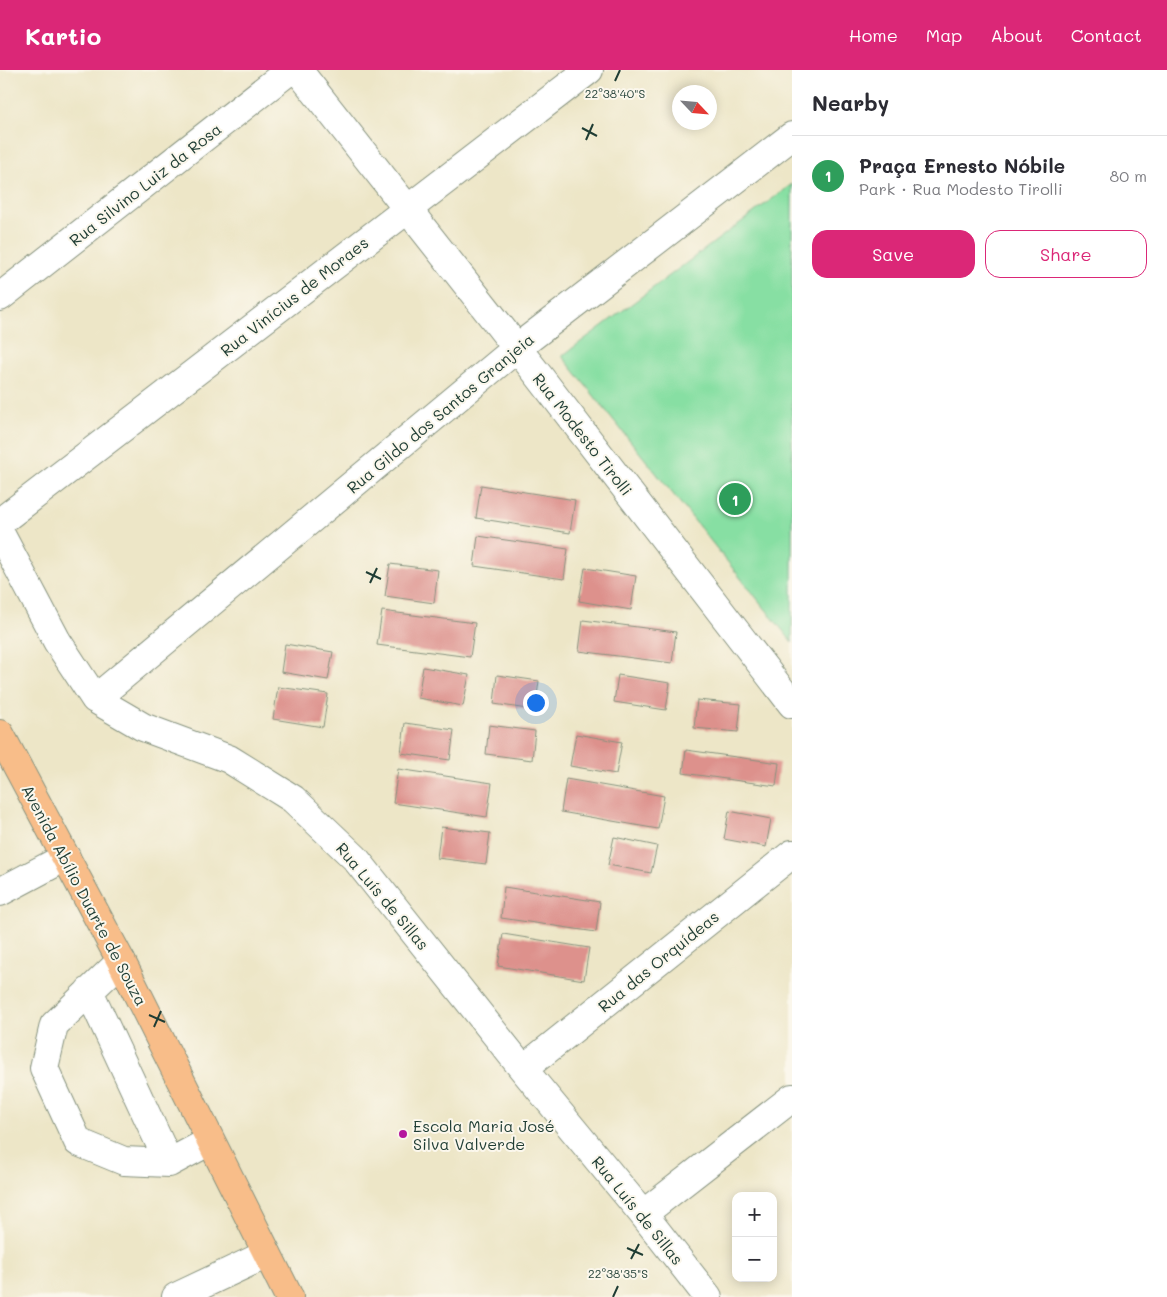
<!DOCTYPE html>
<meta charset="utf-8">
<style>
body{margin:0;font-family:Mali,sans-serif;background:#f7f7f7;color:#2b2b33}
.controls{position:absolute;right:15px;bottom:15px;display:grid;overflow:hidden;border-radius:10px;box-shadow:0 2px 12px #0003}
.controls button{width:45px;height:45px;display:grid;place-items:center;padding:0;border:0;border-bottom:1px solid #e1e1e2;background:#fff;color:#2b2b33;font:25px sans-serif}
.compass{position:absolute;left:672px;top:15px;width:45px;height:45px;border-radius:50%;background:#fff;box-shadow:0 2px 12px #0003;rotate:116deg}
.you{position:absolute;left:535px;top:632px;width:18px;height:18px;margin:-12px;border:4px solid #fff;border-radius:50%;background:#1a73e8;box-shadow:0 0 0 8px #1a73e833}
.badge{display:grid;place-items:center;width:32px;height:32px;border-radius:50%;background:#db2777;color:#fff;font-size:16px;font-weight:700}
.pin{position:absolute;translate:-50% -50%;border:2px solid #fff;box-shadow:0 1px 5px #0006}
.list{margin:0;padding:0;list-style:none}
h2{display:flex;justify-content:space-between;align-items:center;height:65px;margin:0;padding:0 20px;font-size:21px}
h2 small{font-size:16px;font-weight:400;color:#7c7c81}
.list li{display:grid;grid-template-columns:32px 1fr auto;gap:15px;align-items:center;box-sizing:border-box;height:80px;padding:0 20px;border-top:1px solid #e1e1e2}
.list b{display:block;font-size:19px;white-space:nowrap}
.list p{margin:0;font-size:16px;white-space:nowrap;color:#7c7c81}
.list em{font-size:16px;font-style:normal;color:#7c7c81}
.actions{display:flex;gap:10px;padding:15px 20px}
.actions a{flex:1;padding:11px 0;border:1px solid #db2777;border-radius:15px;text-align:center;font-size:18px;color:#db2777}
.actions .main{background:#db2777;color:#fff}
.map{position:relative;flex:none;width:792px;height:1227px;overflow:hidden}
header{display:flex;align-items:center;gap:30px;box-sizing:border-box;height:70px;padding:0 25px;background:#db2777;color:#fff}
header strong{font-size:24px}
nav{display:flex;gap:28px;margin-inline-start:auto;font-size:18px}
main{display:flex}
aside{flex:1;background:#fff}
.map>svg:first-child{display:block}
.green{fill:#87dfa3;stroke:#538e6c}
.building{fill:#dd918c}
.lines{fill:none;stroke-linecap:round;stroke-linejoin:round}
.minor-casing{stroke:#86927e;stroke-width:30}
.major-casing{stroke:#86927e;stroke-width:30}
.minor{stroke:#fff;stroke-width:28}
.major{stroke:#f8bd89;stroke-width:28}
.ticks{fill:none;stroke:#1f3d34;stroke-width:2}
.poi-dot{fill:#b5179e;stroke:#fbf7ec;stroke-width:2}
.labels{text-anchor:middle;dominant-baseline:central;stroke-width:4;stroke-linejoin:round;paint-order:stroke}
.street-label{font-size:16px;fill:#1f3d34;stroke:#fbf7ec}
.poi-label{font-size:16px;fill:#1f3d34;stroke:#fbf7ec;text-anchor:start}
.ticks-label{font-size:12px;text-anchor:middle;fill:#1f3d34;stroke:#fbf7ec;stroke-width:4;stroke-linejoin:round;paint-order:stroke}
</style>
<header>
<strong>Kartio</strong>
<nav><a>Home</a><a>Map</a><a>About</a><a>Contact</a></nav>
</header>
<main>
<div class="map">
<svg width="792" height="1227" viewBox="0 0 792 1227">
<rect width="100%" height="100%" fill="#fbf7ec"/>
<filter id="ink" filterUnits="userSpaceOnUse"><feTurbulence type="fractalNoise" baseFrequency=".02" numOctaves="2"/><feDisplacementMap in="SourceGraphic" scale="10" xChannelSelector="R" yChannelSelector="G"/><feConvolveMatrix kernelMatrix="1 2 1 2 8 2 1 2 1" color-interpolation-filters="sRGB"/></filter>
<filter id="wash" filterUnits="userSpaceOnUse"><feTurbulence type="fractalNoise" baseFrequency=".0096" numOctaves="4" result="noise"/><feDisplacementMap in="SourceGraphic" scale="20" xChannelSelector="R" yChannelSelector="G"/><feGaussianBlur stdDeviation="1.12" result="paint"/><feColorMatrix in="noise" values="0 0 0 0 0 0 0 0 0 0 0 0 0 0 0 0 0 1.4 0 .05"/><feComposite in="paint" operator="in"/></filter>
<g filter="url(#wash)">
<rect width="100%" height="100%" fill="#ede6c7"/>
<path class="green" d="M792,114V572L562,286Z"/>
<g id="blocks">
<path class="building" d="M481,415L575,430L570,463L476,448Z
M478,466L568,479L564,509L474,496Z
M390,494L438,500L434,533L385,526Z
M585,498L636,506L631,540L579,531Z
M382,541L475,553L470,587L377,575Z
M583,550L676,562L672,593L579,581Z
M285,574L333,582L328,610L281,602Z
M423,597L469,605L463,636L418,628Z
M497,605L539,611L535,640L494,634Z
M618,605L670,613L666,640L614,632Z
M278,617L328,624L323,657L273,649Z
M697,630L741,634L738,662L694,658Z
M405,653L454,660L450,690L401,683Z
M489,655L535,661L532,690L486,684Z
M576,664L622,672L616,704L570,696Z
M686,680L779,693L776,716L683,703Z
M398,699L492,713L487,747L393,733Z
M566,709L664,726L658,759L561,742Z
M729,741L771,749L766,777L724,769Z
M441,757L490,763L486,794L437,788Z
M614,767L657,776L651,803L608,795Z
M504,817L600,832L596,862L501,848Z
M503,864L589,878L584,910L498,896Z"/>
</g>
</g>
<g filter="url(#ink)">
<use href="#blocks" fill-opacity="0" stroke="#86927e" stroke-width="1"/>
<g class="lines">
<defs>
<path id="minor" d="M298,0L539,306L792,634
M0,227L290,0
M0,452L589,0
M0,463L57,571L95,629L143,657L229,689L293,729L355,788L523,999L643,1144L708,1227
M95,629L517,278L792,66
M0,822L66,787
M121,891L54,955L44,998L78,1072L124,1091L169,1093L210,1071
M89,921L169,1093
M523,999L792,784
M643,1144L792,1028
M176,1227L267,1184"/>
<path id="major" d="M0,664L121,891L289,1227"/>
</defs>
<use href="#minor" class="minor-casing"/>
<use href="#major" class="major-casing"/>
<use href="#minor" class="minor"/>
<use href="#major" class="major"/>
</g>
</g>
<path class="ticks" d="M615,11L620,0M582,58L597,66M586,70L593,54M366,502L381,509M370,513L377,498M149,945L165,952M154,957L161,941M627,1178L643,1185M631,1189L639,1174M613,1227L618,1216"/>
<circle class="poi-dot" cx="403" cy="1064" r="5"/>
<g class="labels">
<g class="street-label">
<text transform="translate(145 114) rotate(-38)">Rua Silvino Luiz da Rosa</text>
<text transform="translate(294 226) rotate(-38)">Rua Vinícius de Moraes</text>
<text transform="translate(440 343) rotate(-40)">Rua Gildo dos Santos Granjeia</text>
<text transform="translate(583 364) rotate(52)">Rua Modesto Tirolli</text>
<text transform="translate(85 825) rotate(62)">Avenida Abílio Duarte de Souza</text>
<text transform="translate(383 826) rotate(50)">Rua Luís de Sillas</text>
<text transform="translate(658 891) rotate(-39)">Rua das Orquídeas</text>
<text transform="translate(638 1140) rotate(51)">Rua Luís de Sillas</text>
</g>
<g class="poi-label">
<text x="413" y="1055">Escola Maria José<tspan x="413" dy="18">Silva Valverde</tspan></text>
</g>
</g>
<g class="ticks-label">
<text x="615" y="28">22°38'40"S</text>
<text x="618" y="1208">22°38'35"S</text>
</g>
</svg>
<div class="controls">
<button>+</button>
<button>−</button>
</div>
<svg class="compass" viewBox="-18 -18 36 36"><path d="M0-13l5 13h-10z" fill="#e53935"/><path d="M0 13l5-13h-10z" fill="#7c7c81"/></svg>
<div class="you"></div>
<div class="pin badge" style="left:735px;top:429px;background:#2e9e5b">1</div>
</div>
<aside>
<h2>Nearby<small></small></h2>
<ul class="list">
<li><span class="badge" style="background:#2e9e5b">1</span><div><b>Praça Ernesto Nóbile</b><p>Park · Rua Modesto Tirolli</p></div><em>80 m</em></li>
</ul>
<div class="actions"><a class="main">Save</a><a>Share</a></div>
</aside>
</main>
